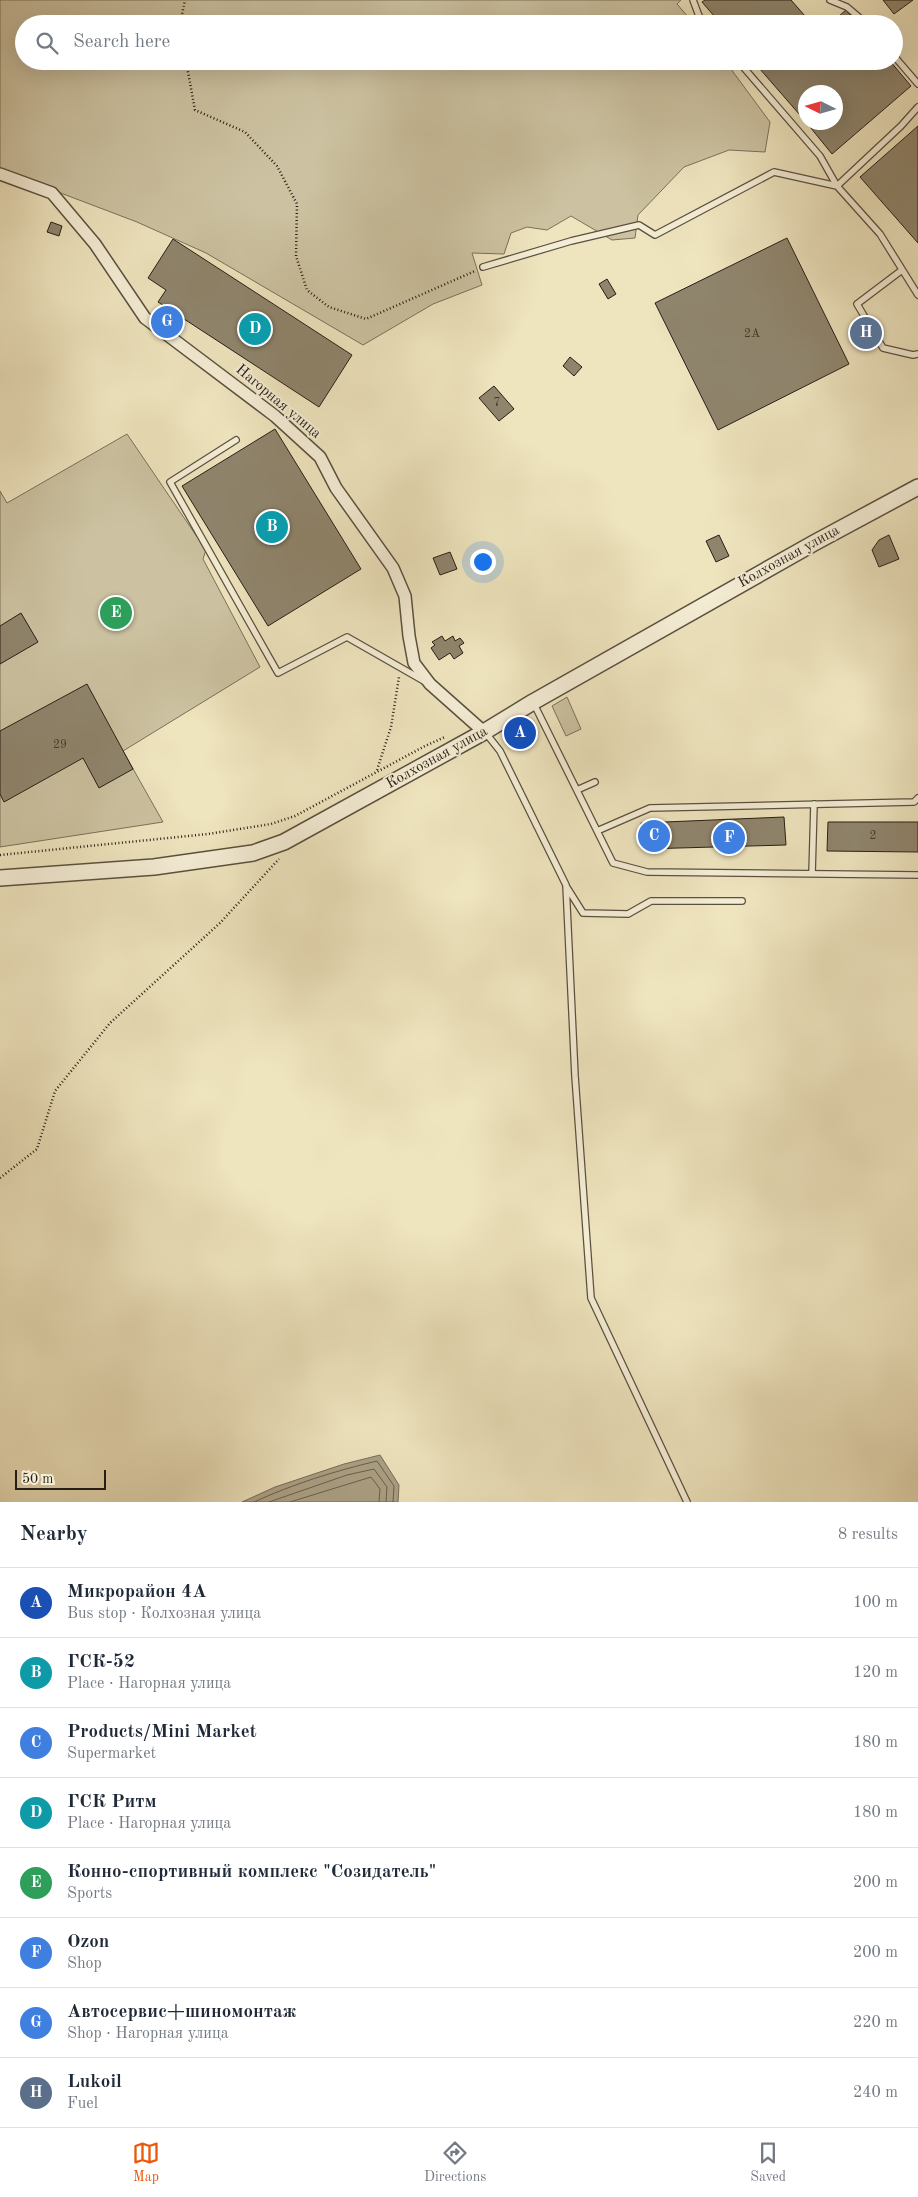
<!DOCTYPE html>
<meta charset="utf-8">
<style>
body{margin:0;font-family:"Old Standard TT",serif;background:#f6f6f7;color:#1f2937}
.compass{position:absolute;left:798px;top:85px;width:45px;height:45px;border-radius:50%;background:#fff;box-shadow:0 5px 20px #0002;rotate:275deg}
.scale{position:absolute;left:15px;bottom:12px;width:91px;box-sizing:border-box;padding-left:5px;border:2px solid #281e15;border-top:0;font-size:14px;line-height:18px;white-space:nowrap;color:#281e15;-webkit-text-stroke:4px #f4edd5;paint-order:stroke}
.you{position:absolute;left:482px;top:561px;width:18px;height:18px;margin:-12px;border:4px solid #fff;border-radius:50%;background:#1a73e8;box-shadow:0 0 0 8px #1a73e833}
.badge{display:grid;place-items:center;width:32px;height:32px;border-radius:50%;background:#ea580c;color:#fff;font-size:16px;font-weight:700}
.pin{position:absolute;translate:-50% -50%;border:2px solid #fff;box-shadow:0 1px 5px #0006}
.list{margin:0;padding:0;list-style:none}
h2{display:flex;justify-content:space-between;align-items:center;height:65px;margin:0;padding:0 20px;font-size:21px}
h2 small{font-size:16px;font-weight:400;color:#747a83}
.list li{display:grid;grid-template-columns:32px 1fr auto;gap:15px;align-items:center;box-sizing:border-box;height:70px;padding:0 20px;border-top:1px solid #e0e1e3}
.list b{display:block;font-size:19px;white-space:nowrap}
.list p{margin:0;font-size:16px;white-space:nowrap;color:#747a83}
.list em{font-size:16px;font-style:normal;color:#747a83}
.icon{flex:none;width:28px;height:28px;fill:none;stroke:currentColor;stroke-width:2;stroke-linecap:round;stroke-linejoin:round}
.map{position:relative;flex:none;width:918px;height:1502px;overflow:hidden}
.search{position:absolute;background:#fff;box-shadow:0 5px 20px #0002;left:15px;right:15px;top:15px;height:55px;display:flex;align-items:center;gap:12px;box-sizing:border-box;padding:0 18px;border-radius:28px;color:#747a83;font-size:19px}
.sheet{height:625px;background:#fff}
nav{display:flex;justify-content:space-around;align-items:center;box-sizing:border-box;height:70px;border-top:1px solid #e0e1e3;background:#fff;font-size:14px;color:#747a83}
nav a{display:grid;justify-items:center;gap:2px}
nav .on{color:#ea580c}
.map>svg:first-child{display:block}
.green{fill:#ccc2a1;stroke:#7a705b}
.water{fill:#aba185;stroke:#776d58}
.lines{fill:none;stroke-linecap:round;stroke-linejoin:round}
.shore{stroke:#6a604d;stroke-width:1}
.building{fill:#8f856d;stroke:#281e15}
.service-casing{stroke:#5a503f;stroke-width:8}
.minor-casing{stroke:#5a503f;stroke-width:14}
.tertiary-casing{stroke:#5a503f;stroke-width:18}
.path{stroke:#281e15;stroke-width:2.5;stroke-dasharray:1 2.5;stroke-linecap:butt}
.service{stroke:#f4edd5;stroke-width:5.5}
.minor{stroke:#f4edd5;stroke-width:11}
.tertiary{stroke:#f4edd5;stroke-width:15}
.labels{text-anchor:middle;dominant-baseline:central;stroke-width:4;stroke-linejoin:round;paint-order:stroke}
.number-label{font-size:12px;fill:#42382b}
.street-label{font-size:15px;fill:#281e15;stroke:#f4edd5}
</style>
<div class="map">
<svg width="918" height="1502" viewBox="0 0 918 1502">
<rect width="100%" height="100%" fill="#eee4be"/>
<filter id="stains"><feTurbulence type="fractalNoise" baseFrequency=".004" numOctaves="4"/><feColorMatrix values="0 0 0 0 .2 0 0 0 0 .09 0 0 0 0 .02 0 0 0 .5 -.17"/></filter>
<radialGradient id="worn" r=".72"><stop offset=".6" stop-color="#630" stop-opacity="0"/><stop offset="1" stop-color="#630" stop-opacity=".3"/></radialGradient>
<path class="green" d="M0,0H681L677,4L694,24H24V61H725L770,122L765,152L729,150L684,167L638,215L635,238L612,240L571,216L547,230L527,227L511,233L504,254L472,253L482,285L433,304L363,345L206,253L137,222L0,170Z
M127,434L206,550L203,559L260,667L123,751L163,822L0,847V491L7,503Z
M567,697L581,729L566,736L552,706Z"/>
<path class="water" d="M380,1455L399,1485L398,1502H242L275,1487L344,1464Z"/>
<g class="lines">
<path class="shore" d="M254,1502C293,1484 335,1471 377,1461L394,1486L393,1502
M269,1502L347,1475L374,1469L387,1487L386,1502
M290,1502L371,1477L380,1489L379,1502"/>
</g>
<path class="building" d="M705,0H791L812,24H721L702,2Z
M883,0H913L894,14Z
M846,10L858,24H830Z
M753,61H890L911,86L832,154L806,122H836V92H806V122Z
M918,126V243L860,177Z
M51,222L62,226L59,236L47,232Z
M787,238L849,364L718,430L655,303Z
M173,239L352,355L319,407L158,302L166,290L148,278Z
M607,279L616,294L608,299L599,284Z
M570,357L582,367L574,376L563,366Z
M494,386L514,409L499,421L479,398Z
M275,429L361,569L268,626L182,486Z
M719,535L729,556L716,562L706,541Z
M889,535L899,559L879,567L872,550L879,540Z
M450,552L457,569L440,575L433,558Z
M21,613L38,642L0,664V626Z
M442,636L445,641L453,636L455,641L460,638L464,643L459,646L463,653L454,659L450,653L439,660L431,648L435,645L432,642Z
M87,684L133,769L99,788L83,758L4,802L0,794V731Z
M784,817L786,845L643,849L641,823Z
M828,822H918V852L827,851Z"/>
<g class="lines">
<defs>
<path id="service" d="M693,0L699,16L705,24
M830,0L847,7L867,24
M894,56L918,84
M738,61L820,156L837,186L880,234L918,295
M837,186L901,126L918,107
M483,267L571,241L639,225L655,235L774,172L837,186
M902,270L857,304L883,348L913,355L918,354
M236,440L170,482L278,673L347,637L424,681
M534,704L613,863L647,872L918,875
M485,732L500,751L566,885L575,1076L591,1298L687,1502
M577,790L595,782
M597,831L650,808L914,802L918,798
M812,874L814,804
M566,886L583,913L628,914L651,901H742"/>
<path id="minor" d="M0,174L52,193L95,244L145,318L275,416L320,457L336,488L393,568L405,596L409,636L414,663L430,684L484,732"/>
<path id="tertiary" d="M0,878L154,867L253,853L284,842L484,732L533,702L814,543L918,487"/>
</defs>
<use href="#service" class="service-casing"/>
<use href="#minor" class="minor-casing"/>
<use href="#tertiary" class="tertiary-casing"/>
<path class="path" d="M180,24L185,0
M186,61L195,110L245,132L277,166L297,204L296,256L307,290L329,307L366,319L475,271
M377,770L391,727L399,677
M0,855L208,834L271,824L295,816L425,746L445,737
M0,1178L37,1149L55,1091L110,1023L220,923L279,859"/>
<use href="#service" class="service"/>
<use href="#minor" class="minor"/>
<use href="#tertiary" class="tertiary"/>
</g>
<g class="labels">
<g class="number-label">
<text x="752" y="334">2А</text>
<text x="497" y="403">7</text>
<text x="60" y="745">29</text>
<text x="873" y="836">2</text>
</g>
<g class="street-label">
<text transform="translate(278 402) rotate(40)">Нагорная улица</text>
<text transform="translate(789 557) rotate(-29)">Колхозная улица</text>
<text transform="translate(437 758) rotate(-29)">Колхозная улица</text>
</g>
</g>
<rect width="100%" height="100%" filter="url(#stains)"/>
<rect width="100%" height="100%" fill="url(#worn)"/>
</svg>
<svg class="compass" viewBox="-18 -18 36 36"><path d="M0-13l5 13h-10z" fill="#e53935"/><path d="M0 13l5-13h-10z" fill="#747a83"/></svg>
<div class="scale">50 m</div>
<div class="you"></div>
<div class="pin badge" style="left:520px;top:733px;background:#1a4fb4">A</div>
<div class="pin badge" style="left:272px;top:527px;background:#0f9aa8">B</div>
<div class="pin badge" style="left:654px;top:836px;background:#3f7fe0">C</div>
<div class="pin badge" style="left:255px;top:329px;background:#0f9aa8">D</div>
<div class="pin badge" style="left:116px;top:613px;background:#2e9e5b">E</div>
<div class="pin badge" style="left:729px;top:838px;background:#3f7fe0">F</div>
<div class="pin badge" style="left:167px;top:322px;background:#3f7fe0">G</div>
<div class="pin badge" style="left:866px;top:333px;background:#5c6f8a">H</div>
<div class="search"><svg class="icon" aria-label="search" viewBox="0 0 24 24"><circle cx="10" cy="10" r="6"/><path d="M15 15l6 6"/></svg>Search here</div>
</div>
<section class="sheet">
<h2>Nearby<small>8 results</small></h2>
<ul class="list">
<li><span class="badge" style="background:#1a4fb4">A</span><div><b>Микрорайон 4А</b><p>Bus stop · Колхозная улица</p></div><em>100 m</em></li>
<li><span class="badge" style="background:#0f9aa8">B</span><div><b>ГСК-52</b><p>Place · Нагорная улица</p></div><em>120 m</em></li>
<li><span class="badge" style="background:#3f7fe0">C</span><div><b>Products/Mini Market</b><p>Supermarket</p></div><em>180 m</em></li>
<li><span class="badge" style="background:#0f9aa8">D</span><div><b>ГСК Ритм</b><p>Place · Нагорная улица</p></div><em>180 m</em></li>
<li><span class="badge" style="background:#2e9e5b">E</span><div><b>Конно-спортивный комплекс &quot;Созидатель&quot;</b><p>Sports</p></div><em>200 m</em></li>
<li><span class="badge" style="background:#3f7fe0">F</span><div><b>Ozon</b><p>Shop</p></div><em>200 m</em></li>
<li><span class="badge" style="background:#3f7fe0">G</span><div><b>Автосервис+шиномонтаж</b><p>Shop · Нагорная улица</p></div><em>220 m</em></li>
<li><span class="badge" style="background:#5c6f8a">H</span><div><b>Lukoil</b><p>Fuel</p></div><em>240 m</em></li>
</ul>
</section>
<nav>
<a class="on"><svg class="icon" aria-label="map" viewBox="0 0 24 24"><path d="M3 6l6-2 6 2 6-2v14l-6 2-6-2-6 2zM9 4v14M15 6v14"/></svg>Map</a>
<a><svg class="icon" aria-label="directions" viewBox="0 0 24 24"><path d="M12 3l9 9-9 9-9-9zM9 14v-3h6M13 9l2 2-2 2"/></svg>Directions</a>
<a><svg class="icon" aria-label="saved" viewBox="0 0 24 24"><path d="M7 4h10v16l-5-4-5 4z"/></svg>Saved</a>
</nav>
